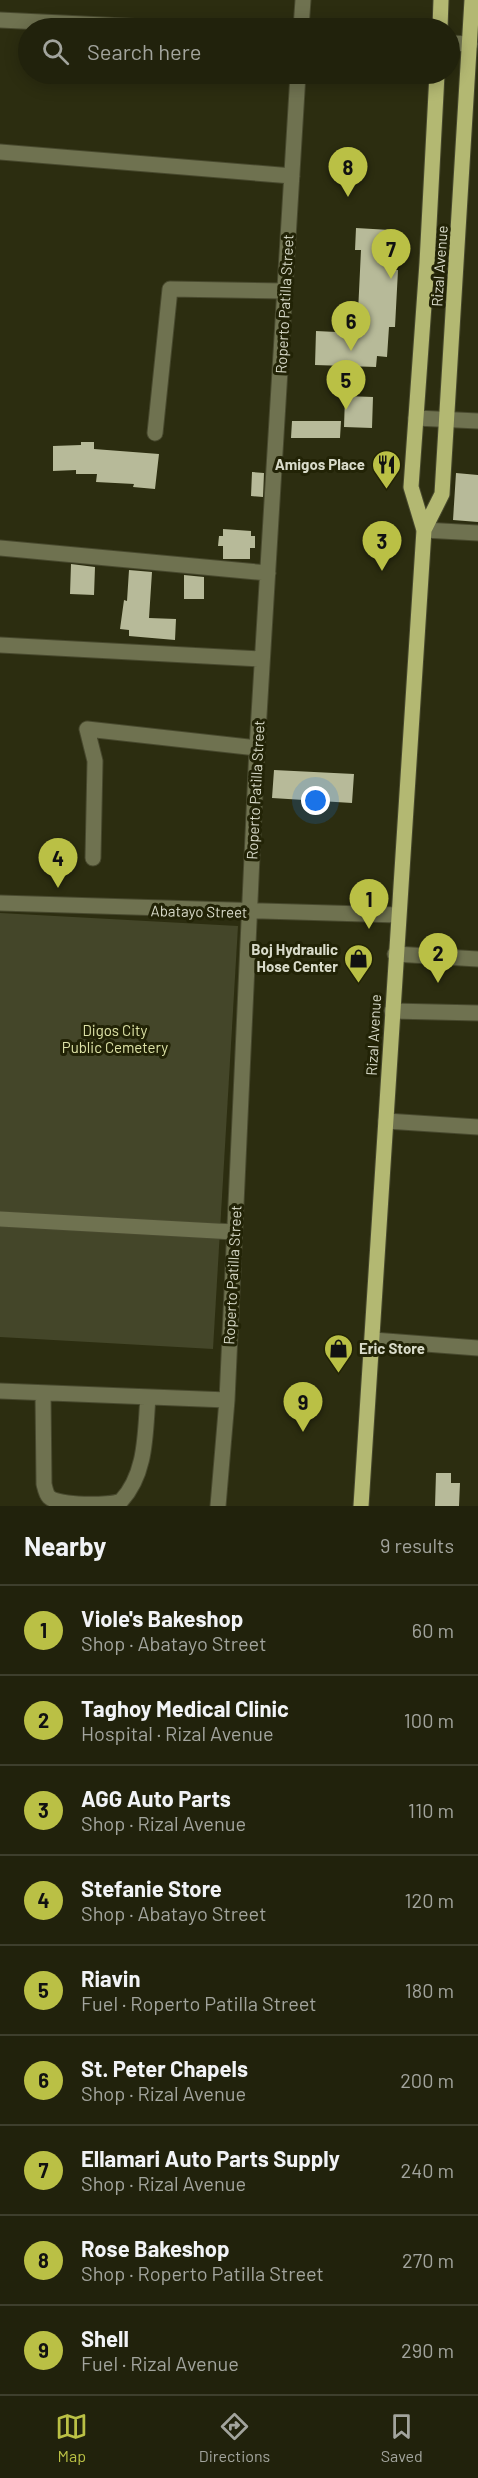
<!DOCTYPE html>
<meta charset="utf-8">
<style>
body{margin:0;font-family:Barlow,sans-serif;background:#2d2f1a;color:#f1f3f6}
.you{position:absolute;left:316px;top:801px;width:21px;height:21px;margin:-15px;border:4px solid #fff;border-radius:50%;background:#1a73e8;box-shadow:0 0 0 9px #1a73e833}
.badge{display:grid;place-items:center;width:39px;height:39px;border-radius:50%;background:#bac045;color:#111;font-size:20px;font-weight:700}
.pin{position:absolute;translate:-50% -50px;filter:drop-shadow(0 2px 3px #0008)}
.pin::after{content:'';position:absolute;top:32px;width:21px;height:18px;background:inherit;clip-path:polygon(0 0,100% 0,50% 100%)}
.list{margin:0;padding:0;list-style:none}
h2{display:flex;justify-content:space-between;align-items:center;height:78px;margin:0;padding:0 24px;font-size:26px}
h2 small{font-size:20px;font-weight:400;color:#a2a49d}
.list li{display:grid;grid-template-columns:39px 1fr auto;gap:18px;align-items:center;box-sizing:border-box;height:90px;padding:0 24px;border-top:2px solid #3e3f2d}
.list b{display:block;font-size:22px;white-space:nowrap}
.list p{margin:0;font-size:20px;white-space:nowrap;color:#a2a49d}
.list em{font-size:20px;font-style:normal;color:#a2a49d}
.icon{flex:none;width:33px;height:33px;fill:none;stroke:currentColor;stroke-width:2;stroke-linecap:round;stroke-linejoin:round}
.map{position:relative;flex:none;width:478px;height:1506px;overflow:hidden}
.search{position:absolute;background:#21220c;box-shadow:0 3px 15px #0003;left:18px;right:18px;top:18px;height:66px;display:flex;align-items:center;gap:15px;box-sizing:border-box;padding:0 21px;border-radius:33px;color:#a2a49d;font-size:22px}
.sheet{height:888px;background:#21220c}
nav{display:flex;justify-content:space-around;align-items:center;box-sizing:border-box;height:84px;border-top:2px solid #3e3f2d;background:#21220c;font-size:16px;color:#a2a49d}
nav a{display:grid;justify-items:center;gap:3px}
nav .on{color:#bac045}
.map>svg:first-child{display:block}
.green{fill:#444629}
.building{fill:#b7ba99}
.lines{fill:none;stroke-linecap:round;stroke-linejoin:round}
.minor-casing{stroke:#48492e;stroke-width:17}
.major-casing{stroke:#48492e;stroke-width:17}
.minor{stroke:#6f7250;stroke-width:15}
.major{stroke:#b3b872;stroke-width:15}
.labels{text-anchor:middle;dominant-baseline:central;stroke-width:6;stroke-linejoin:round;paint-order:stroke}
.street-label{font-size:15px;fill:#d9dbca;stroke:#222306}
.poi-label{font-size:15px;font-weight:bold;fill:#d9dbca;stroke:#222306;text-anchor:end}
.park-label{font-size:15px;fill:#dee3a7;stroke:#222306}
</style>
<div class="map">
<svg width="478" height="1506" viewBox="0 0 478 1506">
<rect width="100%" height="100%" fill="#2c2d10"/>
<path class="green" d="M0,913L238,926L213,1349L0,1337Z"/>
<path class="building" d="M356,228L390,230L389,270H398L395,327H389L387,357L377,356L376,367L315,365L316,331L357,333L361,250H355Z
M345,396L373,397L372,428L344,427Z
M292,421H341L340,438H291Z
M81,442H94V449L159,454L155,489L133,487L134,484L96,482L97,474H76V470L53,471V446L81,445Z
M252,472L264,473L263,497L251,496Z
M456,473L478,475V522L453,520Z
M223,529L251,531V536H255V548H250V559H223V546H218L219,536H223Z
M71,564L95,567L94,595L70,594Z
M129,570L152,572L149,618L176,619L175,640L129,636V630L120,629L124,600L127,601Z
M184,575L204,577V599H184Z
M274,770L354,774L352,803L272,798Z
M436,1473H451V1483H460L459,1506H435Z"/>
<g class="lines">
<defs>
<path id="minor" d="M0,20L166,28
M301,28L303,0
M450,43L470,44
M0,152L292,176
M416,418L478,421
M155,433L170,289L285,291
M424,530L478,533
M0,548L268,573
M0,645L262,659
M93,858L95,761L87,729L257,748
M0,903L398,915
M395,954L478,959
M392,1011L478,1013
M386,1121L478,1127
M0,1219L234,1232
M373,1340L478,1348
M0,1391L227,1400
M43,1393L44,1484C45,1488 46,1494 49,1497C58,1506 110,1506 121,1501C147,1473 145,1432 148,1397
M218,1506L227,1400L257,748L298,74"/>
<path id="major" d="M440,28L441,0
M424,530L442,494L472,0
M361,1506L424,530L411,487L427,263L437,74"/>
</defs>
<use href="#minor" class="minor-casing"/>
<use href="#major" class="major-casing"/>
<use href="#minor" class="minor"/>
<use href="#major" class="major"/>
</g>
<defs>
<symbol id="restaurant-pin" viewBox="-11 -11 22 30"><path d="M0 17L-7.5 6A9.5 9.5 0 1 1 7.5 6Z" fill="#bac045" stroke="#222306"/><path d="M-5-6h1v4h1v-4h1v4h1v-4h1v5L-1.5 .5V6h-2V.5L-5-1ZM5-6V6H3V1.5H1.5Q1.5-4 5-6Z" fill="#111"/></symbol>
<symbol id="shop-pin" viewBox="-11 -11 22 30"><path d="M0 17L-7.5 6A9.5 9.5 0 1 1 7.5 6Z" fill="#bac045" stroke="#222306"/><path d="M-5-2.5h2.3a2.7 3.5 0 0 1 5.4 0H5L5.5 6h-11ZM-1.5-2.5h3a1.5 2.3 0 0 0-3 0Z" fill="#111"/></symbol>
</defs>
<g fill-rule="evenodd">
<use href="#restaurant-pin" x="370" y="448" width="33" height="45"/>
<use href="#shop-pin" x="342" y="942" width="33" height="45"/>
<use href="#shop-pin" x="322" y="1332" width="33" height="45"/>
</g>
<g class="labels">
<g class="street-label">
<text transform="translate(439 266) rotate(-86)">Rizal Avenue</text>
<text transform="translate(284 304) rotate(-87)">Roperto Patilla Street</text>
<text transform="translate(255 790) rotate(-87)">Roperto Patilla Street</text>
<text transform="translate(199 911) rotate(1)">Abatayo Street</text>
<text transform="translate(373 1035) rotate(-87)">Rizal Avenue</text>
<text transform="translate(232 1275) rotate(-87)">Roperto Patilla Street</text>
</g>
<g class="poi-label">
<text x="365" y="464">Amigos Place</text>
<text x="338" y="949">Boj Hydraulic<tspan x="338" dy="17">Hose Center</tspan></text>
<text x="359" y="1348" text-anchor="start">Eric Store</text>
</g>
<g class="park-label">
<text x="115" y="1030">Digos City<tspan x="115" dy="17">Public Cemetery</tspan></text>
</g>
</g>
</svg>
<div class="you"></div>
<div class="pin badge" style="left:369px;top:929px">1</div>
<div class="pin badge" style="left:438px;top:983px">2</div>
<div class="pin badge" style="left:382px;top:571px">3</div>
<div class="pin badge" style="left:58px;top:888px">4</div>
<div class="pin badge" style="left:346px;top:410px">5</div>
<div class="pin badge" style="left:351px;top:351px">6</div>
<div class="pin badge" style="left:391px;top:279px">7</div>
<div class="pin badge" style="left:348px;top:197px">8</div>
<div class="pin badge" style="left:303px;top:1432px">9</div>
<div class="search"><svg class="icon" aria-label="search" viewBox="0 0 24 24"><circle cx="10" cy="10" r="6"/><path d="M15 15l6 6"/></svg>Search here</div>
</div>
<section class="sheet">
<h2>Nearby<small>9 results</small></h2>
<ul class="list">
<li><span class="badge">1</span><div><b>Viole's Bakeshop</b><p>Shop · Abatayo Street</p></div><em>60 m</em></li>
<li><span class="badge">2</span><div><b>Taghoy Medical Clinic</b><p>Hospital · Rizal Avenue</p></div><em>100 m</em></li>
<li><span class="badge">3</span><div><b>AGG Auto Parts</b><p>Shop · Rizal Avenue</p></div><em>110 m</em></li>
<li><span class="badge">4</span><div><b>Stefanie Store</b><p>Shop · Abatayo Street</p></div><em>120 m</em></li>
<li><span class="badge">5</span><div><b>Riavin</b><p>Fuel · Roperto Patilla Street</p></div><em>180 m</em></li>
<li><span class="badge">6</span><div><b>St. Peter Chapels</b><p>Shop · Rizal Avenue</p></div><em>200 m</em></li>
<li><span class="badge">7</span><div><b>Ellamari Auto Parts Supply</b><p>Shop · Rizal Avenue</p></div><em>240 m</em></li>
<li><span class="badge">8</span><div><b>Rose Bakeshop</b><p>Shop · Roperto Patilla Street</p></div><em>270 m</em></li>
<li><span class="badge">9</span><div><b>Shell</b><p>Fuel · Rizal Avenue</p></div><em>290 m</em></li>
</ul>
</section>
<nav>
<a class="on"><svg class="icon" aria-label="map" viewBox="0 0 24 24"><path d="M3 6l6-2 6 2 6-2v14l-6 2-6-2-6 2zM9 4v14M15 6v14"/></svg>Map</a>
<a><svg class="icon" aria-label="directions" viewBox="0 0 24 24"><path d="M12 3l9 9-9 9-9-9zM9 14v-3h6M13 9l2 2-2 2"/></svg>Directions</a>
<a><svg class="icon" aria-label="saved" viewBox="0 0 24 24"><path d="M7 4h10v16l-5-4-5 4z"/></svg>Saved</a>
</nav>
